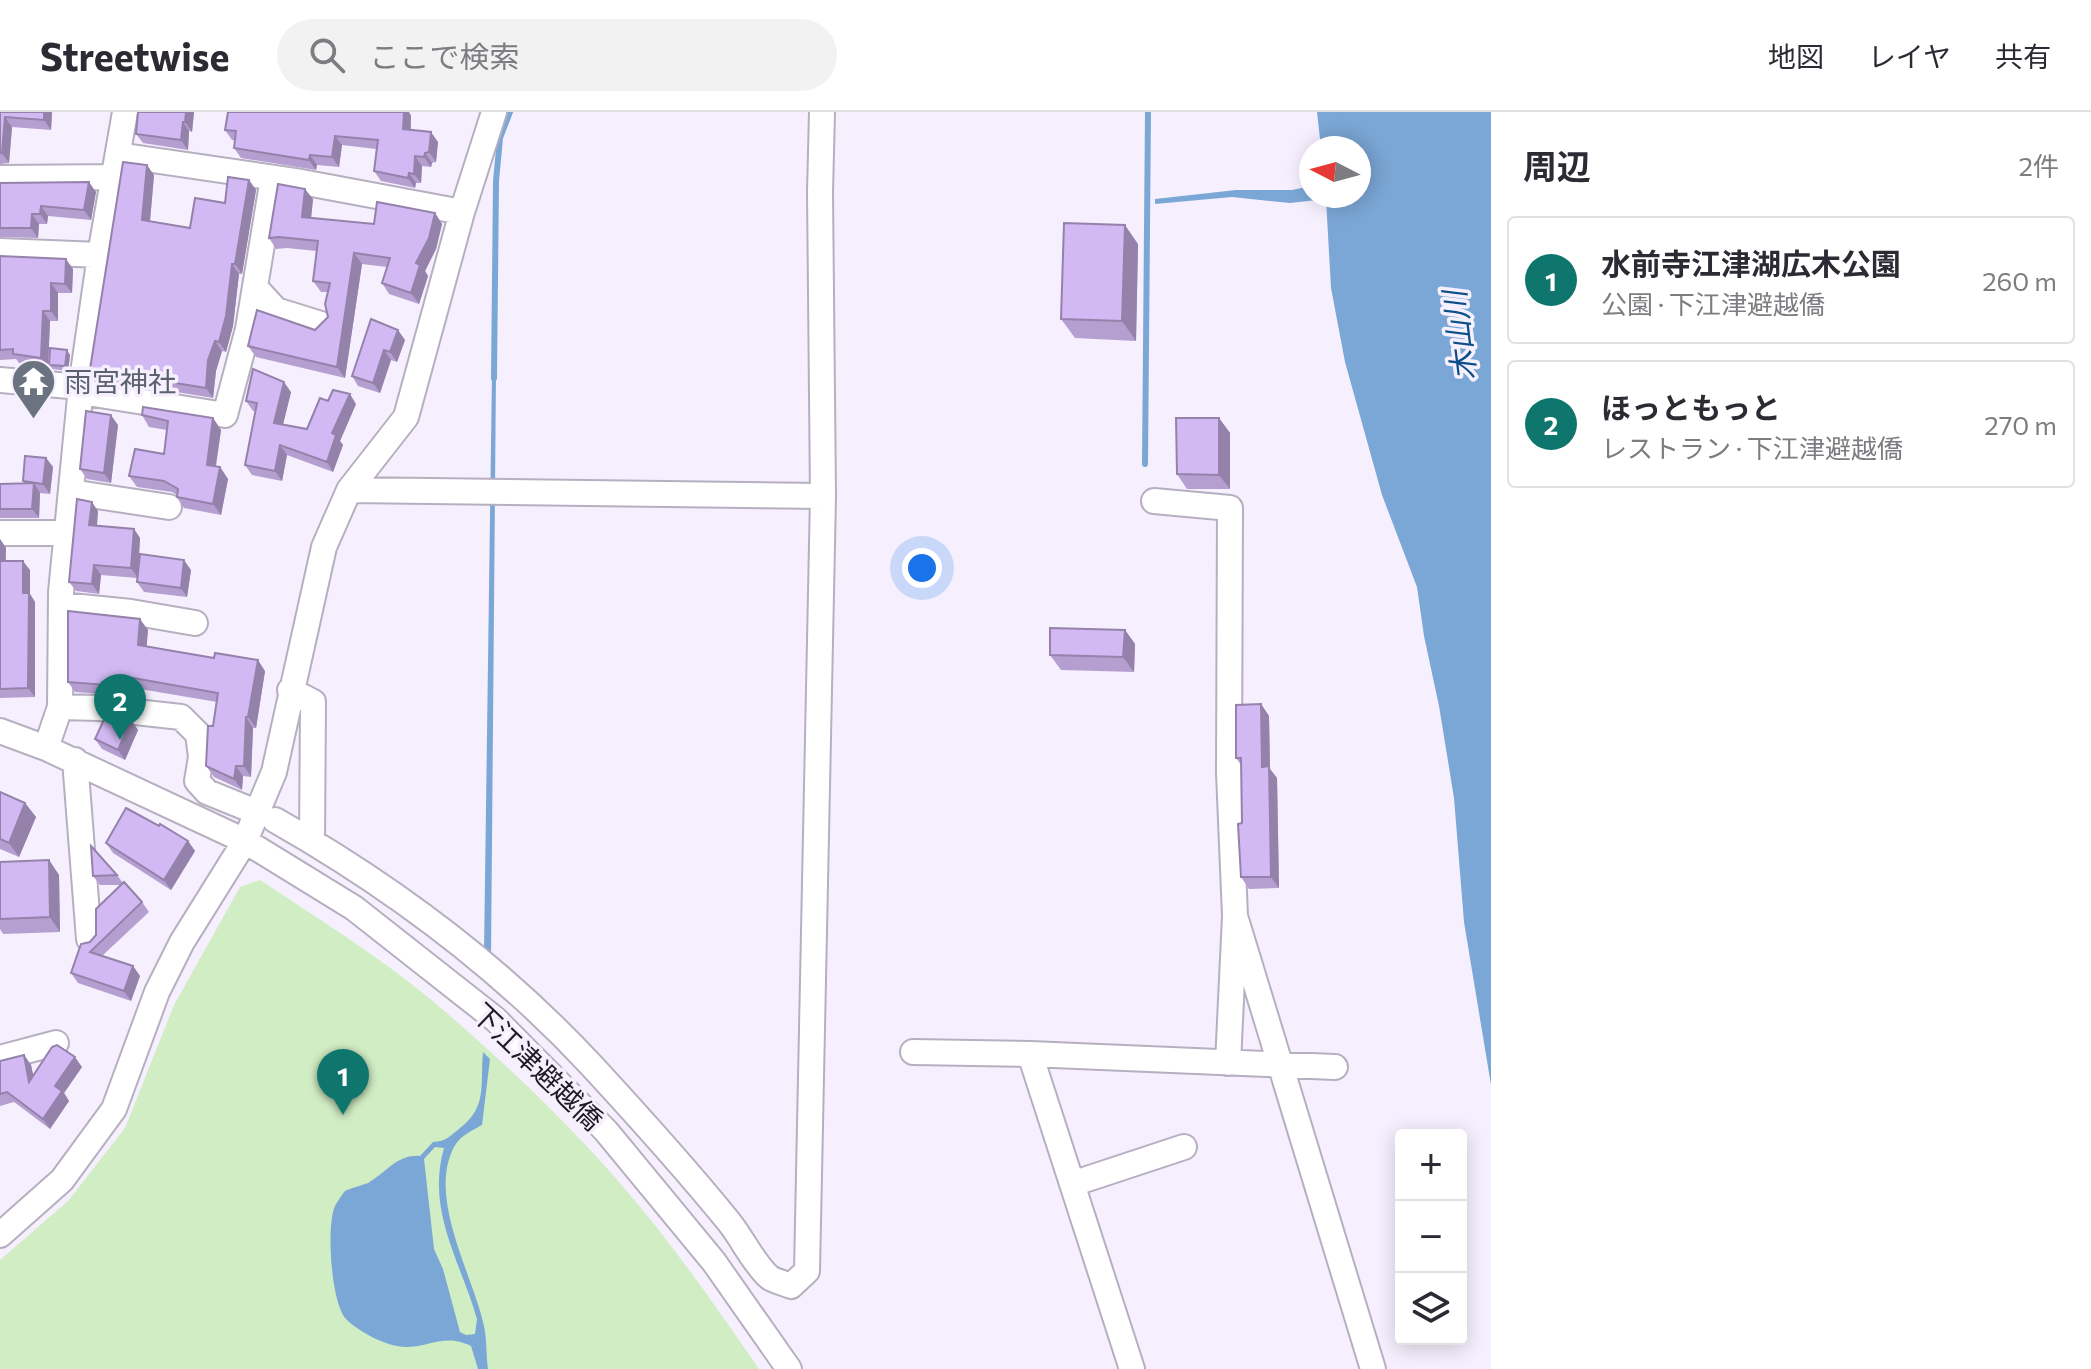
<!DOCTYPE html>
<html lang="ja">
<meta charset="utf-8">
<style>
body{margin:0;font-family:Commissioner,"Noto Sans JP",sans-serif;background:#f2f2f3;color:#2b2b33}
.controls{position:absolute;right:24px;bottom:24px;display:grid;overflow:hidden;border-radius:8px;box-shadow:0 4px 20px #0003}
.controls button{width:72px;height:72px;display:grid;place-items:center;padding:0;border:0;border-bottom:2px solid #e1e1e2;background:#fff;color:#2b2b33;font:40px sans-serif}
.compass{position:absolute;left:1299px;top:24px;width:72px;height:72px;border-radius:50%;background:#fff;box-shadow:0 4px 20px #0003;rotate:276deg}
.you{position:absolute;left:922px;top:456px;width:28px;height:28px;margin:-20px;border:6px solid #fff;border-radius:50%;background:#1a73e8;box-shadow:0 0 0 12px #1a73e833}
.badge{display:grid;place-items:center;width:52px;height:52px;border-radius:50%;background:#0f766e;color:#fff;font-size:26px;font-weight:700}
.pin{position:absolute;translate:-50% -66px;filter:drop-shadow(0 2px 4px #0008)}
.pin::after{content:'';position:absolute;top:42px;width:28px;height:24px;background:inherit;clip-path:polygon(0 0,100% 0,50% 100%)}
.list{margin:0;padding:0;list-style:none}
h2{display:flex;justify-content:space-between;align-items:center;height:104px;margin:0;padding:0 32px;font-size:34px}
h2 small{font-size:26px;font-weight:400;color:#7c7c81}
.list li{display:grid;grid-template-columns:52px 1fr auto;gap:24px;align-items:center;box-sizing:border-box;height:128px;margin:0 16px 16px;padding:0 16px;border:2px solid #e1e1e2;border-radius:8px}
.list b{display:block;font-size:30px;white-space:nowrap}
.list p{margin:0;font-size:26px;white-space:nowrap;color:#7c7c81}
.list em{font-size:26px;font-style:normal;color:#7c7c81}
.icon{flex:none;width:44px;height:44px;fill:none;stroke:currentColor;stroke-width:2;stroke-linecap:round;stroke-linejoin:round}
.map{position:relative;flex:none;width:1491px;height:1257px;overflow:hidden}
header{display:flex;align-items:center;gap:48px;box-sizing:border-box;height:112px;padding:0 40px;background:#fff;border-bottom:2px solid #e1e1e2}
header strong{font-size:38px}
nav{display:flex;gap:44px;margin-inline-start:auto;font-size:28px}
.search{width:560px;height:72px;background:#f2f2f3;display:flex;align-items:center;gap:20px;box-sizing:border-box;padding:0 28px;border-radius:44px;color:#7c7c81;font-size:30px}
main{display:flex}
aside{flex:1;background:#fff}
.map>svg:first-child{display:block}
.green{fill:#d1edc4}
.water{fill:#7ba7d6;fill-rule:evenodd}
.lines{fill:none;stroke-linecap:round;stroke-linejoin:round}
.stream{stroke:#7ba7d6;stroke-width:6}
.minor-casing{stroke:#b6afc0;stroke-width:28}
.minor{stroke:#fff;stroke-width:24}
.wall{fill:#b59fd1}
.shaded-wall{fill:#9482aa}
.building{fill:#d3b9f3;stroke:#9482aa;stroke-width:2}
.labels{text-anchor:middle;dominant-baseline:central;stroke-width:7;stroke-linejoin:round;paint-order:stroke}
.worship-label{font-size:28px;fill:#5b616d;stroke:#f6f0fe;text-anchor:start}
.street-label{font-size:28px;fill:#1e1b22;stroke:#f6f0fe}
.water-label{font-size:30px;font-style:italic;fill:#0d4f89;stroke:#f6f0fe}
</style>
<header>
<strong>Streetwise</strong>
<div class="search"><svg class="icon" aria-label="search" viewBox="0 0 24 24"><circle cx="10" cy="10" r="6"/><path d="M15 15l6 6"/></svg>ここで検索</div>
<nav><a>地図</a><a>レイヤ</a><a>共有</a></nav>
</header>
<main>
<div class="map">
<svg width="1491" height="1257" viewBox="0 0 1491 1257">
<rect width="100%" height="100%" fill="#f6f0fe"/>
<path class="green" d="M260,768C319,807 380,845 434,890C497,944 558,1001 613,1063C667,1124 713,1190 759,1257H0V1148L68,1089L125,1016L174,893L240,775Z"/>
<path class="water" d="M1317,0H1491V973L1464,810L1454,686L1439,594L1424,524L1417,475L1382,383L1345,250L1331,176L1326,87L1290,91L1232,85L1155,92V87L1236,78H1292L1311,74V84H1359V36H1321Z
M492,260L496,261L491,846L484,840Z
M483,940L490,947L482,1013C471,1019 460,1024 454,1035C427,1086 473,1163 484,1214C487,1228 486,1243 488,1257H478L471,1234C445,1221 430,1235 406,1235C387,1235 359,1220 346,1207C331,1191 326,1114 335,1094C336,1092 343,1081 345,1079C348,1077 363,1073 368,1071C386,1061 397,1042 420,1044L433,1030C447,1029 449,1025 460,1016C488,995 480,971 483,940ZM435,1035L444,1036C426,1099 460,1148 477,1207L475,1222L466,1223L460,1220L443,1157L434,1137L424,1047Z"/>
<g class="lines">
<path class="stream" d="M494,266L496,69L500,26L510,0
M1145,352L1148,0"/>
<defs>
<path id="minor" d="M118,43L296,69L462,100
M0,66L114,65
M0,139L100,143
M255,175L276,198L321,212
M0,268L81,275
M81,280L225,303L248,217L273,66
M349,378L823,384
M71,380L169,395
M1154,389L1230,396L1229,661L1235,804
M0,421H67
M61,493L131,500L195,511
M290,578L313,590L312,729
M60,595L99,596L181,605L198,622L201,645L197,669L207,680L249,697
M0,619L46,636L245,729L354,796L495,907L606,1019L714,1150L789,1257
M46,636L60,595L61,480L81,275L100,143L125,0
M75,648L89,827
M275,708C391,774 501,856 592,954C639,1005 686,1057 729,1110C742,1126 754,1152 769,1165C774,1169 784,1171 791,1174L807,1159L823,384L820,80L822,0
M913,940L1030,942L1132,1257
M1030,942L1335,955
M0,946L56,931
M1228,951L1235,804L1373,1257
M1072,1072L1184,1035
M0,1123L62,1068L114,997L157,880L182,830L245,729L274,660L324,435L349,378L406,305L462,100L494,0"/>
</defs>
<use href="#minor" class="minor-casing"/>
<use href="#minor" class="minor"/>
</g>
<path class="wall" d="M0,0H52L51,18L12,15L9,51L0,52Z
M138,0H194L192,20L189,19L188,38L143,31L136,22Z
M228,0H409L411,4V18L438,30L436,50L432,51L431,55L422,54L421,71H416L415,76L381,69L374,59L376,37L342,33L339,55L317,53L316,58L241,46L234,36L235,28H232L225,18Z
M154,63L150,110L190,116L225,91L249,68L256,78L242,162H239L233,214L226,240L222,239L216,259L213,286L97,267L90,257Z
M0,71L96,80L91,108L48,104L47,112H39L38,126L0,125Z
M313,87L311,106L374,112L435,101L442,112L436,137L425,159L428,164L419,192L389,182L382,171L387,155L362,152L345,266L256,245L248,234L315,218L328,205V180H321L313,169L316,139L287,136L276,137L269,126Z
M1138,132L1136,229L1075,226L1061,207Z
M0,144L73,157L72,181H58V209H50L48,255L20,252L16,247L0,248Z
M371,207L405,228L397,250L391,248L380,281L358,274L352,264Z
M70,243L68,259L52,257L49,253Z
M291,280L283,312L307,317L328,289L356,292L340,329L343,333L333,360L287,343L282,369L252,363L245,353L255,299H253L246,289Z
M142,303L213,306L221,318L216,355H220L228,367L221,403L184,396L177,385V383L172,380L137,375L129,364L164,342L167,318L149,315Z
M1219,306L1230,321V377H1187L1177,362Z
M118,313L111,371L87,367L80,357Z
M46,346L53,355L50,382L40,381L39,406H0V372L24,371L23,369Z
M98,399L97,414L134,417L140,426L138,456L191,458L187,485L144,480L137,470V466L101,463L99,482L76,479L69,470Z
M0,427L6,436V449L30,458V482L35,490V585L0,586Z
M148,518L146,534L265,559L256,616H253L251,665L243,664L242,678L214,665L206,654L217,590L140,577L139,585L75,580L68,570Z
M1125,518L1135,532L1134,560L1061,558L1050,543Z
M1261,592L1269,604L1270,657L1277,666L1279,776L1249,777L1241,765L1242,711L1241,653L1236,646Z
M129,605L138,618L125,648L102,637L95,627Z
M0,680L25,691L36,705L19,745L0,737Z
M188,729L195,739L171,778L113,741L106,731Z
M49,748L59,763L60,820L3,822L0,817V750Z
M117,763L123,771L142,790L149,800L102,844L133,854L140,864L131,889L78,871L71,861L90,830L96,823L121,773H100L93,764Z
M24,943L31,953L33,964L82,955L64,981L69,989L50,1017L14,990L0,994V949Z"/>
<path class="shaded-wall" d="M44,0H52L51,18L44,8Z
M186,0H194L192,20L185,10Z
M404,0H409L411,4L410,27L403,17Z
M5,5L12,15L9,51L2,41Z
M183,10L189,19L188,38L181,28Z
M431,20L438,30L436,50L429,40Z
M335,24L342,33L339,55L332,45Z
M425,41L432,51L431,55L424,45Z
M310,43L317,53L316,58L309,48Z
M415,44L422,54L421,71L414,62Z
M147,53L154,63L149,119L142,108Z
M409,61L416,71L415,76L408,66Z
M249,68L256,78L242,162L235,152Z
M89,70L96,80L91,108L84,98Z
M305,77L313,87L310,116L302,105Z
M41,94L48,104L47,112L40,102Z
M435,101L442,112L436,137L425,159L428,164L419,192L411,181L416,151Z
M32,102L39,112L38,126L31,116Z
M1125,113L1138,132L1136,229L1122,209Z
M354,141L362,152L345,266L337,255Z
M66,147L73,157L72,181L65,172Z
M232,152L239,162L233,214L226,240L219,230Z
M51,171L58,181V209L51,199Z
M43,199L50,209L48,255L41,246Z
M398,218L405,228L397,250L390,240Z
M215,229L222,239L216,259L213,286L206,276L208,248Z
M67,238L70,243L68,259L65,254Z
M384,238L391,248L380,281L373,271Z
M284,270L291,280L281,321L274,311Z
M350,282L356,292L340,329L343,333L333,360L327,350L332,321Z
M111,303L118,313L111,371L104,361Z
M213,306L221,318L214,364L207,353Z
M1219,306L1230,321V377L1219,363Z
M280,333L287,343L282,369L275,359Z
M46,346L53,355L50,382L43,372Z
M220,355L228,367L221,403L213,392Z
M34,371L40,381L39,406L32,397Z
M92,390L98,399L96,423L89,413Z
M134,417L140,426L138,466L131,456Z
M0,427L6,436L5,458L0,451Z
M184,448L191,458L187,485L181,476Z
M23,449L30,458V482L35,490V585L28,576L23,481Z
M94,453L101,463L99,482L92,472Z
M140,507L148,518L146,543L138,533Z
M1125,518L1135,532L1134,560L1123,545Z
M258,548L265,559L256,616L248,605Z
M133,566L140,577L139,585L132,575Z
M1261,592L1269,604L1270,657L1277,666L1279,776L1271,765L1262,655Z
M246,605L253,616L251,665L244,654Z
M131,608L138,618L125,648L118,638Z
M236,654L243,664L242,678L234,667Z
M25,691L36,705L19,745L9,731Z
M188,729L195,739L171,778L164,768Z
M49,748L59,763L60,820L50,805Z
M133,854L140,864L131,889L124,879Z
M24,943L31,953L37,980L29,970Z
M75,945L82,955L64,981L69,989L50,1017L43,1007L55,974Z"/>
<path class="building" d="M0,0H44V8L5,5L2,41H0Z
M138,0H186L185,10H183L181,28L136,22Z
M228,0H404L403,17L431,20L429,40L425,41L424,45L415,44L414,62L409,61L408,66L374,59L378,28L335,24L332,45L310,43L309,48L234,36L236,19L225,18Z
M123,50L147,53L142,108L190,116L195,86L225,91L228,65L249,68L235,152H232L226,204L219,230L215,229L208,248L206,276L90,257Z
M89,70L84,98L41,94L40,102H32L31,116H0V71Z
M278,72L305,77L302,105L374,112L377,90L435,101L429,126L416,151L420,153L411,181L382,171L390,146L354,141L337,255L248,234L257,198L315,218L328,205L325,192L330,171L313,169L318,129L279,125L269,126Z
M1064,111L1125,113L1122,209L1061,207Z
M0,144L66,147L65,172L51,171V199H43L41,246L13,242V237L0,238Z
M371,207L398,218L390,240L384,238L373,271L352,264Z
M50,236L67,238L65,254L49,253Z
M253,257L284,270L274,311L307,317L320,286L328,289L333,278L350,282L332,321L336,323L327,350L280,333L275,359L245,353L257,291L246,289Z
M143,295L213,306L207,353L220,355L213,392L177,385L178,377L164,369L129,364L135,337L164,342L168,309L142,303Z
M86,299L111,303L104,361L80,357Z
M1176,306H1219V363L1177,362Z
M25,344L46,346L43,372L23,369Z
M34,371L32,397H0V372Z
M77,387L92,390L89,413L134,417L131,456L94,453L92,472L69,470Z
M140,442L184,448L181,476L137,470Z
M0,449H23V481H29L28,576L0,577Z
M68,499L140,507L138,533L214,546L215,541L258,548L248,605H246L244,654H236L234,667L206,654L208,614H213L218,581L133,566L132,575L68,570Z
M1050,516L1125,518L1123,545L1050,543Z
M1261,592L1262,655L1269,654L1271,765H1241L1238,712L1242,711L1241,646H1236V593Z
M106,603L129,605L131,608L118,638L95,627Z
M0,680L25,691L9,731L0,727Z
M126,696L159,714L160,712L188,729L164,768L106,731Z
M91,734L117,763L93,764Z
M49,748L50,805L0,807V750Z
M124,770L142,790L90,840L133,854L124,879L71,861L81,832L90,830L96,823V797Z
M57,933L75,945L55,974L62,979L43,1007L7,980L0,982V949L24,943L29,970L52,935Z"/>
<defs>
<symbol id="temple-pin" viewBox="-11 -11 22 30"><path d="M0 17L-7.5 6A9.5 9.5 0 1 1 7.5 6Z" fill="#6b7280" stroke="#f6f0fe"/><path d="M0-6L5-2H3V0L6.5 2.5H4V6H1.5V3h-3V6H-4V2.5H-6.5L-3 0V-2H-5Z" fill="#fff"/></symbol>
</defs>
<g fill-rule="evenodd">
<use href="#temple-pin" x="8" y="244" width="51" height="69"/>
</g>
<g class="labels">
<g class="worship-label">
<text x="64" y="269">雨宮神社</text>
</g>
<g class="street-label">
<text transform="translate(538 954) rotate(44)">下江津避越僑</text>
</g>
<g class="water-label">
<text transform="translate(1458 224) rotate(-97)">木山川</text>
</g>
</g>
</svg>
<div class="controls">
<button>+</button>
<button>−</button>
<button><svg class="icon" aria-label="layers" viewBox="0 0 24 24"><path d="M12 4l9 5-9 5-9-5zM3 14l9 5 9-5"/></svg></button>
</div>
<svg class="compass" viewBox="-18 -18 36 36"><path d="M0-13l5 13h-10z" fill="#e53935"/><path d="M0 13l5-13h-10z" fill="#7c7c81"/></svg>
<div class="you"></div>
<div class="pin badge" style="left:343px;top:1003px">1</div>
<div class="pin badge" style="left:120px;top:628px">2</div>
</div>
<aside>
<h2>周辺<small>2件</small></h2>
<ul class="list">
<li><span class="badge">1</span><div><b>水前寺江津湖広木公園</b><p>公園 · 下江津避越僑</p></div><em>260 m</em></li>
<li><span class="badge">2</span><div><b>ほっともっと</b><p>レストラン · 下江津避越僑</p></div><em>270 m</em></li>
</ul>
</aside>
</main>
